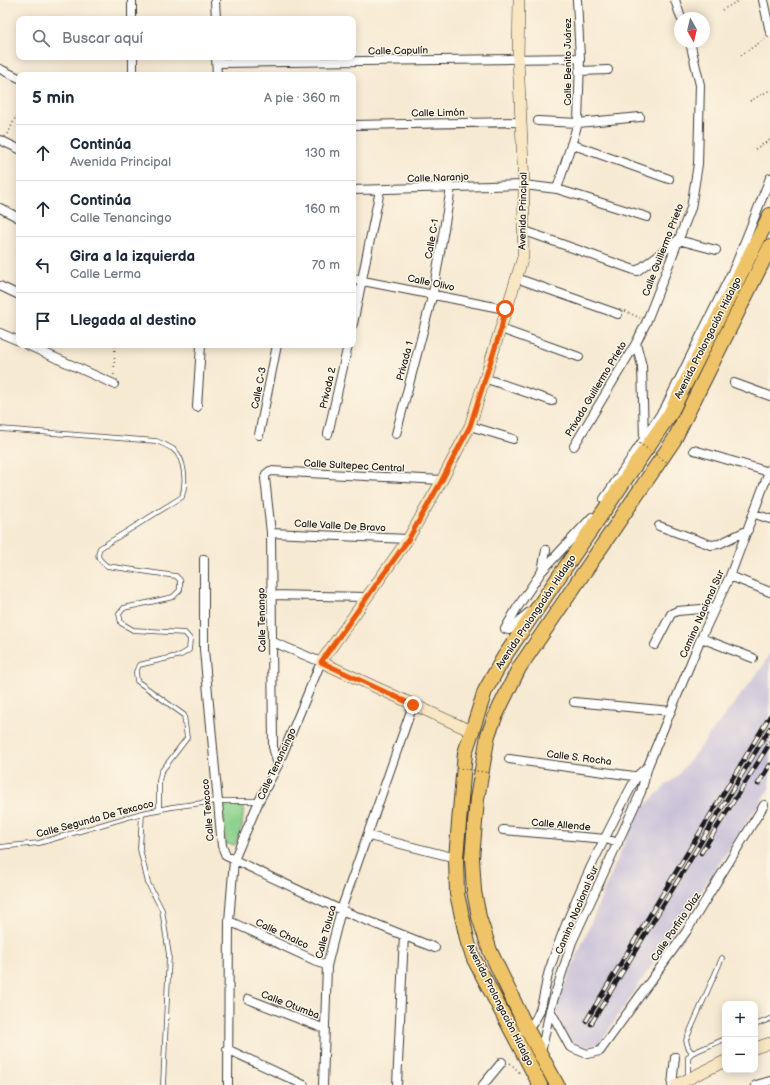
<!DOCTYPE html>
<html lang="es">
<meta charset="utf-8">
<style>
body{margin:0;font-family:"Balsamiq Sans",sans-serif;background:#f6f6f7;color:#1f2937}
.controls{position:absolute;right:12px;bottom:12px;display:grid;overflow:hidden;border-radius:8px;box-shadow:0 2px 10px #0003}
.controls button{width:36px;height:36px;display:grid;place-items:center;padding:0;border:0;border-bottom:1px solid #e0e1e3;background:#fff;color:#1f2937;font:20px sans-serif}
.compass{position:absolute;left:674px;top:12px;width:36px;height:36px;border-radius:50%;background:#fff;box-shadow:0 2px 10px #0003;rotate:172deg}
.stop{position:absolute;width:12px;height:12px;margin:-9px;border:3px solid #ea580c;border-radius:50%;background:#fff}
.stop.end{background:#ea580c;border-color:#fff;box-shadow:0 1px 4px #0008}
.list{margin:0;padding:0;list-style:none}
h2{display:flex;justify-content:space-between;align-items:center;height:52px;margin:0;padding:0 16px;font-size:17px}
h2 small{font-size:13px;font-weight:400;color:#747a83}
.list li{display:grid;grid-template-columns:26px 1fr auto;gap:12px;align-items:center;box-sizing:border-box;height:56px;padding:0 16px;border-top:1px solid #e0e1e3}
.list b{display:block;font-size:15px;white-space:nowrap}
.list p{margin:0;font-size:13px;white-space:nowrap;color:#747a83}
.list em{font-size:13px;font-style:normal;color:#747a83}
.icon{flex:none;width:22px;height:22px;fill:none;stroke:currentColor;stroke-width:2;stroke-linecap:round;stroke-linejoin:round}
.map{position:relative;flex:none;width:770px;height:1085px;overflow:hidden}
.search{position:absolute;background:#fff;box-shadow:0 2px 10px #0003;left:16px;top:16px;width:340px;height:44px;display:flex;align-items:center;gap:10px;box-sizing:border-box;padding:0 14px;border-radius:8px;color:#747a83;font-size:15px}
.panel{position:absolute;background:#fff;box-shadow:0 2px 10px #0003;left:16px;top:72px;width:340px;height:276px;border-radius:8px}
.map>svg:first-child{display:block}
.industrial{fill:#c8c0d8}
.green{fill:#8ad18c;stroke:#537654}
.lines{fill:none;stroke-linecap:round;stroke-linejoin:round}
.lane-casing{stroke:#3d3b37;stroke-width:5.5}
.street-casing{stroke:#3d3b37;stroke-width:10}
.secondary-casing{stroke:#3d3b37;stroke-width:12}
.highway-casing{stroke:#3d3b37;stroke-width:16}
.path{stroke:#3d3b37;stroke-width:1.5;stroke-dasharray:1 3;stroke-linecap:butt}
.lane{stroke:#fff;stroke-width:4}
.street{stroke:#fff;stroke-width:8}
.secondary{stroke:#f9e7c3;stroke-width:11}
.highway{stroke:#efc469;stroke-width:14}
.rail-casing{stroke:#1c1c1c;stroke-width:4.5}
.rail{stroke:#fcf5e5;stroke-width:3;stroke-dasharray:9;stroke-linecap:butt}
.path-bridge{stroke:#3d3b37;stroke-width:1.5;stroke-dasharray:1 3;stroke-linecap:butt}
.route{stroke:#ea580c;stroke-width:5}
.labels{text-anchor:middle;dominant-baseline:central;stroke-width:3;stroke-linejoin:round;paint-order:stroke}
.street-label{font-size:10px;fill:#1c1c1c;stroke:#fcf5e5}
</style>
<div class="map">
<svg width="770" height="1085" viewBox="0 0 770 1085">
<rect width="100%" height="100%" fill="#fcf5e5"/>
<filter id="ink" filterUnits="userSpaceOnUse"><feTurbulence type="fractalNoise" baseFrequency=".025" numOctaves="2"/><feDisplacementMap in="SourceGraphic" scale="8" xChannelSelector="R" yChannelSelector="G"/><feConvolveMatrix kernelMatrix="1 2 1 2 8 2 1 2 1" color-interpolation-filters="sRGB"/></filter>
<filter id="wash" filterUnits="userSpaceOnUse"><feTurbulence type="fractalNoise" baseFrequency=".012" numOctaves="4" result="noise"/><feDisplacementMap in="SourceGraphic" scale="16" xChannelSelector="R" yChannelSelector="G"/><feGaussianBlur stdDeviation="0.9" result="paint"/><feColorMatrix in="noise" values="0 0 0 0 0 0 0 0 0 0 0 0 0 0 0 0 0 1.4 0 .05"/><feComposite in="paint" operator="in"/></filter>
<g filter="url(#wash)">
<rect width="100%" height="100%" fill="#f7ead3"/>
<path class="industrial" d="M770,652V787L600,1043L584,1048L568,1041L559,1018L557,1004L636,815L667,784L677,777L763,666Z"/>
<path class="green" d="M223,806H244L242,826L235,845L226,844Z"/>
</g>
<g filter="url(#ink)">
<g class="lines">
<defs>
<path id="lane" d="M0,429L156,441C162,443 168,446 173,449C186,459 186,484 182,497L100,548C96,557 99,560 107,566L176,576L180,580V590L173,597L124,608L119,614L121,623L133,630L185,633L190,639L189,650L181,655L139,665L136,672L137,681L184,715L187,738L161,772L159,781V810
M142,813L140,849L148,883L162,910L169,955L163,1085
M0,847L39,843L142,813L172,807L217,801H259
M755,1025L770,1019
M692,1053L688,1047L686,1040L722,958
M688,1078V1057L692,1053L725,1039"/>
<path id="street" d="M132,0V19
M215,0L216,19
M675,0L681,18
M763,0L770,32
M133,57V75
M216,57L217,75
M217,63L580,58
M0,69L19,78
M579,71L608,70
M538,121L578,123L640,117
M353,125L522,122
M0,140L19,149
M571,144L669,179
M557,189L578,123L580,58L577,0
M353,190L524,185L557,189L647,217
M0,208L19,218
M525,231L637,271L678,240L716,250
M516,278L618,314
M353,279L505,309
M0,286L19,295
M353,324L380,190
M501,329L579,357
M0,333L19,341
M636,343L642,366L644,439
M27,345L114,384
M484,378L552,401
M734,383L770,396
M197,407L201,345
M470,426L513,439
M328,434L348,345
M396,434L433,293L451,188
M259,435L277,345
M574,446L636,343L646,323L691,208L698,164L700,85L690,42
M694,450L769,472
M604,499L666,406L736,264L770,178
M755,514L770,519
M659,526L711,545L719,544L748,530
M271,533L408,539
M204,559V650L222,846L226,856L341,910L435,948
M542,571L592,517
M730,576L770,592
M271,595L366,597
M533,610C522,616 518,624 509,630L505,629L517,608L542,571L546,550
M701,638L753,658
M655,645L671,614L677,611L714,608
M574,702L671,711
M509,759L641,777
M278,765L273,747L271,533L265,478L266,474L270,471L442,480
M503,830L606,839L618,843
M369,836L456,858
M229,921L327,966
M248,999L325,1029
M550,1010L570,1047L587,1054L600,1051L686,932L764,805
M524,1031C544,1019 543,991 549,971C571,903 604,838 637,776L648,766
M227,1049L304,1085
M538,1053L542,1048L550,1010L572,942L641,792L648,766L701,638L730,576L770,469
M228,1085L229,921L234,860L259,801L278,765L321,662L273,642
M323,1085L327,966L341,910L413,705
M397,1085L404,935
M483,1085L502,1062
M672,1085L675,1057
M756,1085L770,1081"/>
<path id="secondary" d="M471,731L321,662L408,539L442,480L470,426L523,257L524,185L518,59L519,0
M755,1048L770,1043
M676,1085L725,1061"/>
<path id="highway" d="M540,1085L474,959L468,943L457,894L456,858L465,753L485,691L504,657L670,414L770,215
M557,1085L527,1029L490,951L479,917L474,891L472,858L477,799L488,735L495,717L519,668L674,440L770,247"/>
</defs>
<use href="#lane" class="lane-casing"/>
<use href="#street" class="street-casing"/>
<use href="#secondary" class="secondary-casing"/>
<use href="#highway" class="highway-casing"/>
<path class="path" d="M722,10L740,0
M741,55L765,39
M750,101L770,90
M8,134L16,116L19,117
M755,149L770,140
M625,311L640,318
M114,375L115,345
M510,1063L519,1072L521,1071"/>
<use href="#lane" class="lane"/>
<use href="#street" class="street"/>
<use href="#secondary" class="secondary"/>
<use href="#highway" class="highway"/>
<defs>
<path id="rail" d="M758,784L770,765
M701,853L770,743
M586,1021L770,716
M591,1024L770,728"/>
</defs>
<use href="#rail" class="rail-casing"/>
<use href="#rail" class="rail"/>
<path class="path-bridge" d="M636,441L668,463
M457,768L491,773"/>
</g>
</g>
<g class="lines" filter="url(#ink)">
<path class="route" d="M413,705L321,662L408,540L442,480L470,426L501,329L505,309"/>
</g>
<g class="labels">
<g class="street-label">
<text transform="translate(398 51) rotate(-1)">Calle Capulín</text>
<text transform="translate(568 62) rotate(-90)">Calle Benito Juárez</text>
<text transform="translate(438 113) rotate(-1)">Calle Limón</text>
<text transform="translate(438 178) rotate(-2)">Calle Naranjo</text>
<text transform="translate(523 211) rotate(-89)">Avenida Principal</text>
<text transform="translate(432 239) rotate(-80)">Calle C-1</text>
<text transform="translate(663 250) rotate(-69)">Calle Guillermo Prieto</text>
<text transform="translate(431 283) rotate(12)">Calle Olivo</text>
<text transform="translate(708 338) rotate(-63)">Avenida Prolongación Hidalgo</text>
<text transform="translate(405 361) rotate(-75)">Privada 1</text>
<text transform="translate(259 388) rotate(-79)">Calle C-3</text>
<text transform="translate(328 388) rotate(-77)">Privada 2</text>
<text transform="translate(596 389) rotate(-59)">Privada Guillermo Prieto</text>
<text transform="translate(354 466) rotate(3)">Calle Sultepec Central</text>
<text transform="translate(340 526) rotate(3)">Calle Valle De Bravo</text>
<text transform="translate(536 612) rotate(-56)">Avenida Prolongación Hidalgo</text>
<text transform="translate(702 614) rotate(-66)">Camino Nacional Sur</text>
<text transform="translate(262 620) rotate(-91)">Calle Tenango</text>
<text transform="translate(579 758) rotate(7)">Calle S. Rocha</text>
<text transform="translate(277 764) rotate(-65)">Calle Tenancingo</text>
<text transform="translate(208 810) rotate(-95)">Calle Texcoco</text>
<text transform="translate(95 819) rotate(-15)">Calle Segunda De Texcoco</text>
<text transform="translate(561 825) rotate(5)">Calle Allende</text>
<text transform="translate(577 910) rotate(-67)">Camino Nacional Sur</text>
<text transform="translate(676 927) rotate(-56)">Calle Porfirio Díaz</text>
<text transform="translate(326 932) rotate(-75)">Calle Toluca</text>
<text transform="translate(282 934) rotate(25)">Calle Chalco</text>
<text transform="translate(290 1005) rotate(21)">Calle Otumba</text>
<text transform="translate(500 1005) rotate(63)">Avenida Prolongación Hidalgo</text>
</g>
</g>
</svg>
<div class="controls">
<button>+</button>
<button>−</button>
</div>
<svg class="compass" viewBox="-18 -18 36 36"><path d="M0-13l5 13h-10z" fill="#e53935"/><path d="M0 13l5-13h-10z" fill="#747a83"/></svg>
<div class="stop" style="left:505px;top:309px"></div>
<div class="stop end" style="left:413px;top:705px"></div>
<div class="search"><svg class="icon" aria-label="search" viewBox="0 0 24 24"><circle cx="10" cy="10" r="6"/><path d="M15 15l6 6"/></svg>Buscar aquí</div>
<section class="panel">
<h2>5 min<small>A pie · 360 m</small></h2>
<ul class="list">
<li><svg class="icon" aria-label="ahead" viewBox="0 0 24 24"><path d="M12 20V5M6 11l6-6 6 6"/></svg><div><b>Continúa</b><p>Avenida Principal</p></div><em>130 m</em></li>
<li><svg class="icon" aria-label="ahead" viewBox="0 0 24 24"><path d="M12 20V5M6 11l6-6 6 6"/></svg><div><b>Continúa</b><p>Calle Tenancingo</p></div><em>160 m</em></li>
<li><svg class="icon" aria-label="left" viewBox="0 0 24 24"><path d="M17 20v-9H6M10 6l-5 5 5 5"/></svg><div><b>Gira a la izquierda</b><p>Calle Lerma</p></div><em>70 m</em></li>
<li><svg class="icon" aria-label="arrive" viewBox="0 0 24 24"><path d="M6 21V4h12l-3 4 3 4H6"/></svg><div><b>Llegada al destino</b></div></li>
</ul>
</section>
</div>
